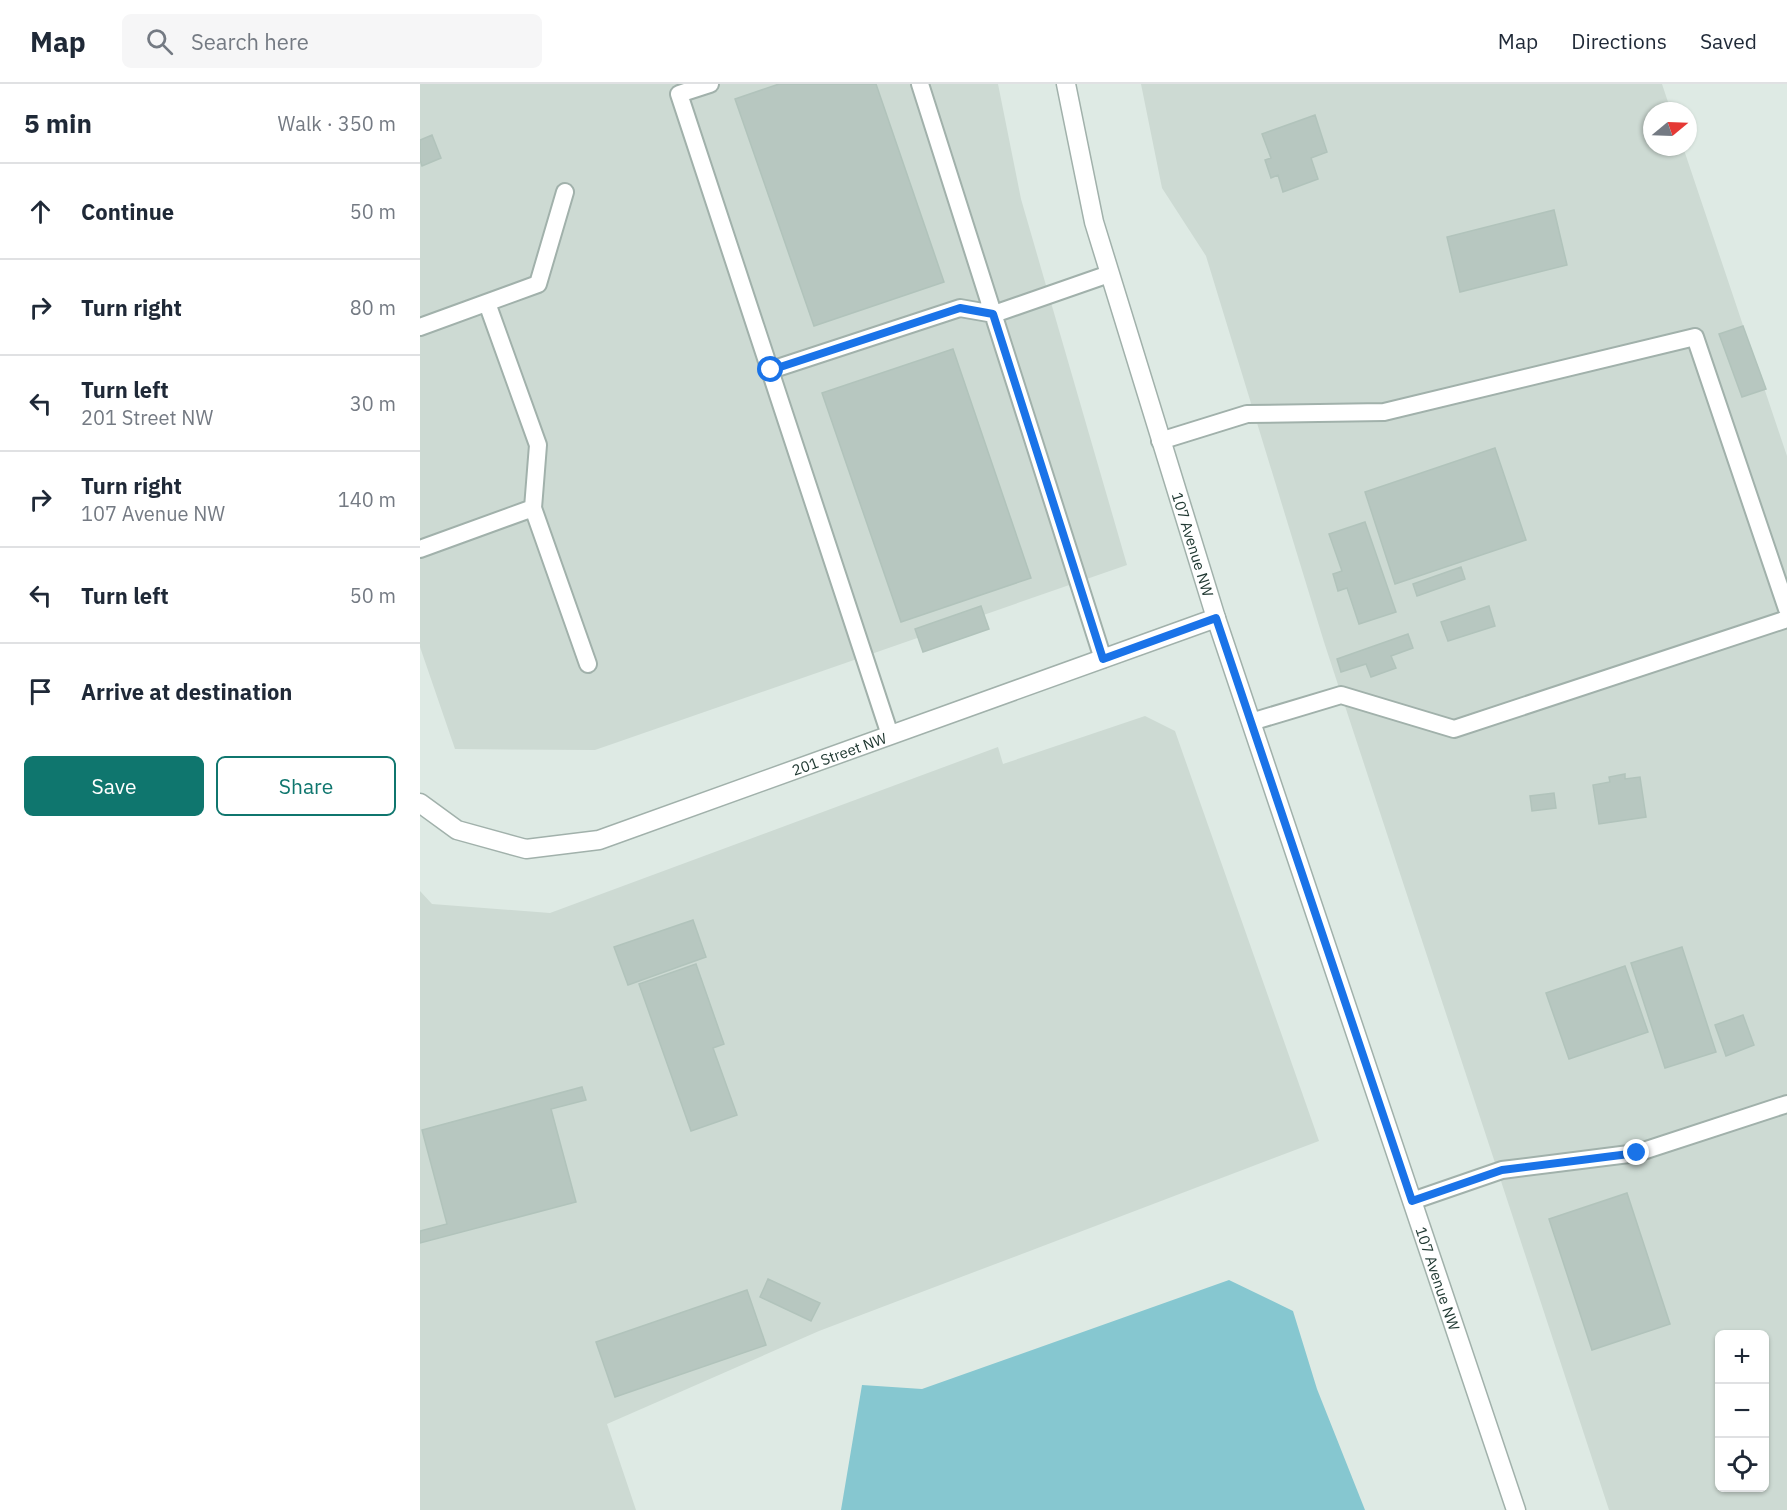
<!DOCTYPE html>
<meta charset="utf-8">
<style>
body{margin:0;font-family:"IBM Plex Sans",sans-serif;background:#f6f6f7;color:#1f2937}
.controls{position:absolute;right:18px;bottom:18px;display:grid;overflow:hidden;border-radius:9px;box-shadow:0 2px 4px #0004}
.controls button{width:54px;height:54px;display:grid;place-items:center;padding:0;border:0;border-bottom:2px solid #e0e1e3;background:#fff;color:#1f2937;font:30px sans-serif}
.compass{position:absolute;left:1223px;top:18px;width:54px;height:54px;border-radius:50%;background:#fff;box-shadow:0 2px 4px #0004;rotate:71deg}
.stop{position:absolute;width:18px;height:18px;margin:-14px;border:4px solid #1a73e8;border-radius:50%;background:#fff}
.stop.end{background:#1a73e8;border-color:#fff;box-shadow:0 2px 6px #0008}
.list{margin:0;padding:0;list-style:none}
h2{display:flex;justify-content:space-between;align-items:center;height:78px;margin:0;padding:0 24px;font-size:26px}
h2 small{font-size:20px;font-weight:400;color:#747a83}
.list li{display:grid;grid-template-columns:39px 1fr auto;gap:18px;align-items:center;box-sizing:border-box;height:96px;padding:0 24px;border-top:2px solid #e0e1e3}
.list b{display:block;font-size:22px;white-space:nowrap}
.list p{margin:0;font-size:20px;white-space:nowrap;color:#747a83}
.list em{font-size:20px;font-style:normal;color:#747a83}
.actions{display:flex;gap:12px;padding:18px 24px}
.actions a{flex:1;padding:14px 0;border:2px solid #0f766e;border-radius:9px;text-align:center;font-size:21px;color:#0f766e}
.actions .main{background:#0f766e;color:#fff}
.icon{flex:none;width:33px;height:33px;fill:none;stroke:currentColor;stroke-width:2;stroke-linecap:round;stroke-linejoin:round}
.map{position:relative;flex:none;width:1367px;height:1426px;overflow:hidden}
header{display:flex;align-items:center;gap:36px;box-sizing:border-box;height:84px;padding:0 30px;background:#fff;border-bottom:2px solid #e0e1e3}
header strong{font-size:28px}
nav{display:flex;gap:33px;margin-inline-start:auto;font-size:21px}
.search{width:420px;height:54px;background:#f6f6f7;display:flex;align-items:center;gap:15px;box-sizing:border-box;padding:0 21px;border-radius:9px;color:#747a83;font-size:22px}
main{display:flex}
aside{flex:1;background:#fff}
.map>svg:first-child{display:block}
.built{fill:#cddad3;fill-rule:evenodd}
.water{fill:#86c7d0}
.building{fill:#b7c7c0;stroke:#b1c3bb;stroke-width:1.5}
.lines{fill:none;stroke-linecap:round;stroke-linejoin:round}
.service-casing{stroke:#a1b1ab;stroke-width:20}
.minor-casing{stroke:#a1b1ab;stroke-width:21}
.tertiary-casing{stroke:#a1b1ab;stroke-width:21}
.service{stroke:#fff;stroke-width:16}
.minor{stroke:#fff;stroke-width:18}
.tertiary{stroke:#fff;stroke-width:18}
.route{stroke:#1a73e8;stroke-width:8}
.labels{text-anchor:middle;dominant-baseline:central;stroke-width:4.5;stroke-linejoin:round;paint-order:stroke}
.street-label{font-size:15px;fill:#203932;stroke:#eff7f2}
</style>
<header>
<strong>Map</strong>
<div class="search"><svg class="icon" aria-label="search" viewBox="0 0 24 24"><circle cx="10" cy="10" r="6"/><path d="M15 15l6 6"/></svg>Search here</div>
<nav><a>Map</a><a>Directions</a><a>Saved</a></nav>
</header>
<main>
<aside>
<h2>5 min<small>Walk · 350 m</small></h2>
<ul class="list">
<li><svg class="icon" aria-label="ahead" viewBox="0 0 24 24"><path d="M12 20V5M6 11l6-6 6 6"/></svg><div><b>Continue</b></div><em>50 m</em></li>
<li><svg class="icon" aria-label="right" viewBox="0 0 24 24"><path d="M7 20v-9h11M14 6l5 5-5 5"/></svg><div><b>Turn right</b></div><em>80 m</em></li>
<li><svg class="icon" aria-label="left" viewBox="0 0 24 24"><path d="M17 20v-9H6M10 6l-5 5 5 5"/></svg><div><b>Turn left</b><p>201 Street NW</p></div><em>30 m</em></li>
<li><svg class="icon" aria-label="right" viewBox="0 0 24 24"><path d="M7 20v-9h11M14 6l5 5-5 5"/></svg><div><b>Turn right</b><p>107 Avenue NW</p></div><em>140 m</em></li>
<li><svg class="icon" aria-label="left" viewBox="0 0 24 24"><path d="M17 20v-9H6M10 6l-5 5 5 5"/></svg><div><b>Turn left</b></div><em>50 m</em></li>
<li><svg class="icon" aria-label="arrive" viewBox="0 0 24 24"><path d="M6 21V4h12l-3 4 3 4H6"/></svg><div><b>Arrive at destination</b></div></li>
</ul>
<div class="actions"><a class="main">Save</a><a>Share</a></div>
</aside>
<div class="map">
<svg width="1367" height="1426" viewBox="0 0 1367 1426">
<rect width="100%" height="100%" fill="#deeae4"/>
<path class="built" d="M0,0H578L601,115L707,481L175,666L35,665L0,563Z
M721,0H1242L1251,27H1232V63H1263L1367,372V1426H1189L904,558L786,172L742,104ZM1300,1250H1344V1404H1300Z
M725,632L755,647L899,1057L399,1247L187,1340L216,1426H0V807L12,820L130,829L578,663L583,680Z"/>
<path class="water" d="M809,1196L873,1227L897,1305L945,1426H421L442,1301L502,1305Z"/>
<path class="building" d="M359,0H456L524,198L394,242L315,15Z
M895,31L907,68L891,74L898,95L863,108L858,91L851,94L845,76L851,74L842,50Z
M12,51L21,74L2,82L0,76V56Z
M1134,126L1147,181L1040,208L1027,153Z
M1323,242L1346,305L1322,313L1299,250Z
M533,265L611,494L481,538L402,309Z
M1075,364L1106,456L975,500L945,408Z
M945,438L976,528L939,540L927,504L918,507L913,490L922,487L909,450Z
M1041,483L1045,495L997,512L993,500Z
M561,522L569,545L503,568L495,545Z
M1069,522L1075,542L1028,557L1021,538Z
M988,550L993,564L971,572L976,584L951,593L946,580L921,588L917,575Z
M1205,690V695L1220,693L1226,733L1179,740L1173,701L1190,698L1189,693Z
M1134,709L1136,724L1112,727L1110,712Z
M273,836L286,873L208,901L194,863Z
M1262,863L1296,968L1245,984L1211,879Z
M276,880L304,960L293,964L317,1031L271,1047L219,900Z
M1205,882L1228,948L1149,975L1126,909Z
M1323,931L1334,961L1306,972L1295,941Z
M162,1003L166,1016L131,1025L156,1118L0,1159V1147L27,1140L2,1046Z
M1207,1109L1250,1240L1172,1266L1129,1135Z
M348,1195L400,1219L391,1237L340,1213Z
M327,1206L346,1261L195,1313L176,1258Z"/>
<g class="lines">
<defs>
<path id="service" d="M290,0L259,10L470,651
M500,0L683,575
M67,219L118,361L113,424
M0,243L118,200L145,108
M351,286L540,224L574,230L689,190
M740,357L827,330L964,328L1275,253L1367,525
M0,465L113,424L168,580
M831,638L921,611L1034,645L1367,535
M992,1117L1082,1086L1217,1069L1367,1020"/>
<g id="minor">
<path id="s1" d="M0,719L37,746L106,765L179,756L796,534"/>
</g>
<g id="tertiary">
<path id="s2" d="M646,0L674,138L796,534L1096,1426"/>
</g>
</defs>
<use href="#service" class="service-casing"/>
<use href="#minor" class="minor-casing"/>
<use href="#tertiary" class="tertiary-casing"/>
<use href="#service" class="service"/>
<use href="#minor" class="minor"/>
<use href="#tertiary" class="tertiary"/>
</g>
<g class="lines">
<path class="route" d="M351,286L540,224L573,230L683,575L796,534L992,1117L1082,1086L1217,1069"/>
</g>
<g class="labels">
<g class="street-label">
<text stroke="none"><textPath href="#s2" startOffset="478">107 Avenue NW</textPath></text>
<text stroke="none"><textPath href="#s1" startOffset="446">201 Street NW</textPath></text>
<text stroke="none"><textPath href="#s2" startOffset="1252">107 Avenue NW</textPath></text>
</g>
</g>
</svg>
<div class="controls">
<button>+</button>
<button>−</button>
<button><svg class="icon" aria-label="locate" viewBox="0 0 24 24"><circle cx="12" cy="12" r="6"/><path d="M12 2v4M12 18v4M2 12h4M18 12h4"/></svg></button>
</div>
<svg class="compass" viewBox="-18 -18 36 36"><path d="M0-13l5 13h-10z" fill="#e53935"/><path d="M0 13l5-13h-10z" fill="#747a83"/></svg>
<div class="stop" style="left:351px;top:286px"></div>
<div class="stop end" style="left:1217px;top:1069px"></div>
</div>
</main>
